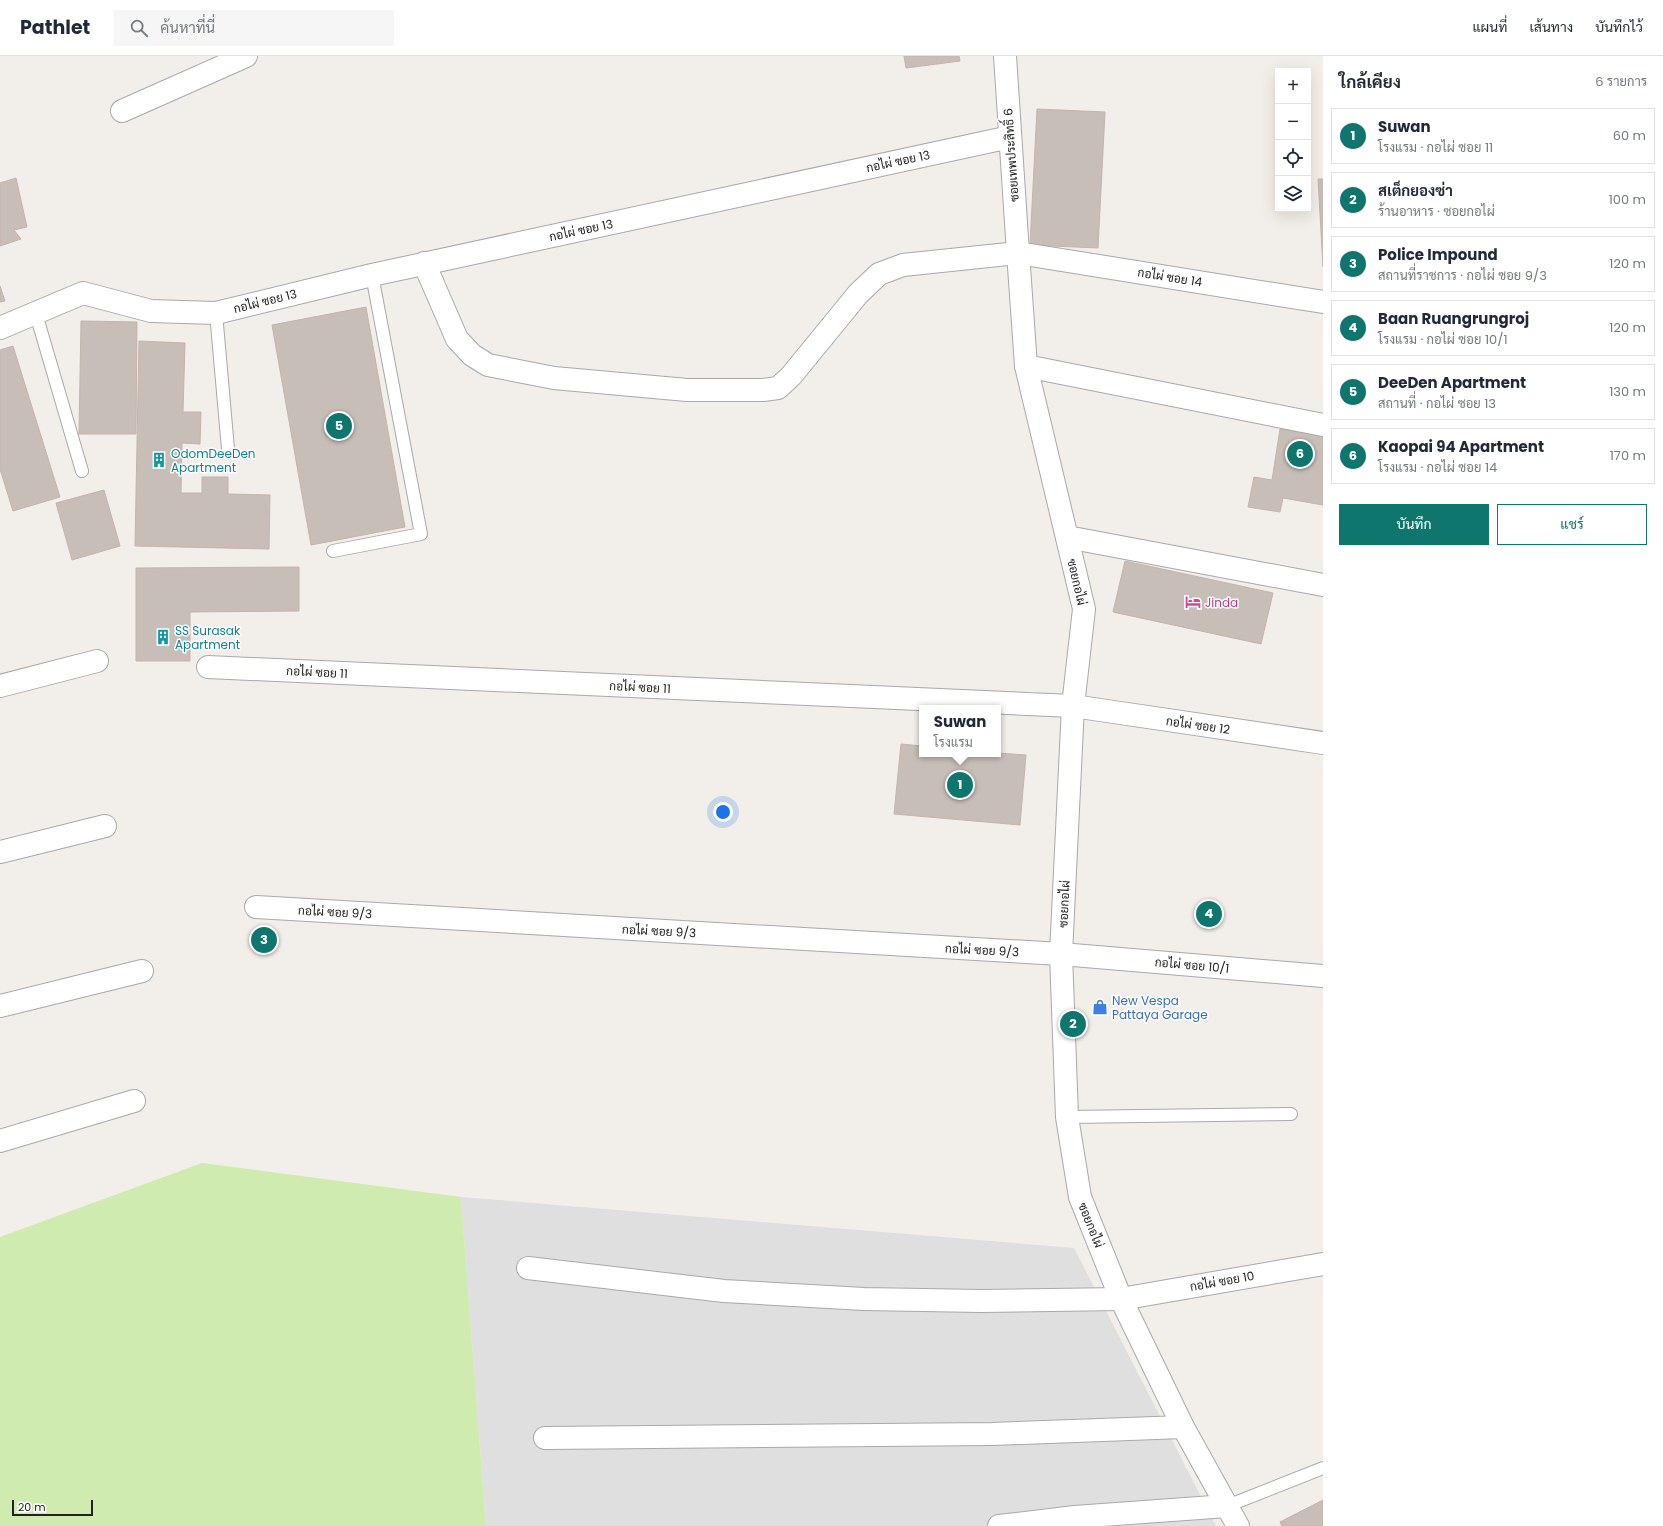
<!DOCTYPE html>
<html lang="th">
<meta charset="utf-8">
<style>
body{margin:0;font-family:Poppins,Sarabun,sans-serif;background:#f6f6f7;color:#1f2937}
.controls{position:absolute;right:12px;top:12px;display:grid;overflow:hidden;border-radius:0px;box-shadow:0 4px 16px #0002}
.controls button{width:36px;height:36px;display:grid;place-items:center;padding:0;border:0;border-bottom:1px solid #e0e1e3;background:#fff;color:#1f2937;font:20px sans-serif}
.scale{position:absolute;left:12px;bottom:10px;width:81px;box-sizing:border-box;padding-left:4px;border:2px solid #222;border-top:0;font-size:11px;line-height:14px;white-space:nowrap;color:#222;-webkit-text-stroke:3px #fff;paint-order:stroke}
.you{position:absolute;left:723px;top:756px;width:14px;height:14px;margin:-10px;border:3px solid #fff;border-radius:50%;background:#1a73e8;box-shadow:0 0 0 6px #1a73e833}
.badge{display:grid;place-items:center;width:26px;height:26px;border-radius:50%;background:#0f766e;color:#fff;font-size:13px;font-weight:700}
.pin{position:absolute;translate:-50% -50%;border:2px solid #fff;box-shadow:0 1px 4px #0006}
.popup{position:absolute;left:919px;top:649px;width:82px;height:52px;box-sizing:border-box;display:grid;place-content:center;border-radius:0px;background:#fff;filter:drop-shadow(0 1px 3px #0005);font-size:13px;white-space:nowrap;color:#747a83}
.popup b{font-size:15px;color:#1f2937}
.popup::after{content:'';position:absolute;left:50%;top:100%;margin-left:-8px;border:8px solid transparent;border-top-color:#fff}
.list{margin:0;padding:0;list-style:none}
h2{display:flex;justify-content:space-between;align-items:center;height:52px;margin:0;padding:0 16px;font-size:17px}
h2 small{font-size:13px;font-weight:400;color:#747a83}
.list li{display:grid;grid-template-columns:26px 1fr auto;gap:12px;align-items:center;box-sizing:border-box;height:56px;margin:0 8px 8px;padding:0 8px;border:1px solid #e0e1e3;border-radius:0px}
.list b{display:block;font-size:15px;white-space:nowrap}
.list p{margin:0;font-size:13px;white-space:nowrap;color:#747a83}
.list em{font-size:13px;font-style:normal;color:#747a83}
.actions{display:flex;gap:8px;padding:12px 16px}
.actions a{flex:1;padding:9px 0;border:1px solid #0f766e;border-radius:0px;text-align:center;font-size:14px;color:#0f766e}
.actions .main{background:#0f766e;color:#fff}
.icon{flex:none;width:22px;height:22px;fill:none;stroke:currentColor;stroke-width:2;stroke-linecap:round;stroke-linejoin:round}
.map{position:relative;flex:none;width:1323px;height:1470px;overflow:hidden}
header{display:flex;align-items:center;gap:24px;box-sizing:border-box;height:56px;padding:0 20px;background:#fff;border-bottom:1px solid #e0e1e3}
header strong{font-size:19px}
nav{display:flex;gap:22px;margin-inline-start:auto;font-size:14px}
.search{width:280px;height:36px;background:#f6f6f7;display:flex;align-items:center;gap:10px;box-sizing:border-box;padding:0 14px;border-radius:0px;color:#747a83;font-size:15px}
main{display:flex}
aside{flex:1;background:#fff}
.map>svg:first-child{display:block}
.residential{fill:#e0dfdf}
.grass{fill:#d0ebaf}
.building{fill:#c7beb8;stroke:#c4b4ab}
.lines{fill:none;stroke-linecap:round;stroke-linejoin:round}
.service-casing{stroke:#a9a9a9;stroke-width:14}
.minor-casing{stroke:#a9a9a9;stroke-width:24}
.tertiary-casing{stroke:#a9a9a9;stroke-width:24}
.service{stroke:#fff;stroke-width:12}
.minor{stroke:#fff;stroke-width:22}
.tertiary{stroke:#fff;stroke-width:22}
.labels{text-anchor:middle;dominant-baseline:central;stroke-width:3;stroke-linejoin:round;paint-order:stroke}
.street-label{font-size:12px;fill:#222;stroke:#fff}
.culture-label{font-size:12px;fill:#0d838f;stroke:#fff;text-anchor:start}
.hotel-label{font-size:12px;fill:#b23c85;stroke:#fff;text-anchor:start}
.shop-label{font-size:12px;fill:#366cbe;stroke:#fff;text-anchor:start}
</style>
<header>
<strong>Pathlet</strong>
<div class="search"><svg class="icon" aria-label="search" viewBox="0 0 24 24"><circle cx="10" cy="10" r="6"/><path d="M15 15l6 6"/></svg>ค้นหาที่นี่</div>
<nav><a>แผนที่</a><a>เส้นทาง</a><a>บันทึกไว้</a></nav>
</header>
<main>
<div class="map">
<svg width="1323" height="1470" viewBox="0 0 1323 1470">
<rect width="100%" height="100%" fill="#f2eee9"/>
<path class="residential" d="M461,1141L1074,1192L1216,1470H486Z"/>
<path class="grass" d="M202,1107L461,1141L486,1470H0V1181Z"/>
<path class="building" d="M904,0H959L960,5L906,12Z
M1037,53L1105,56L1098,192L1030,189Z
M16,122L27,171L14,174L21,183L0,190V127Z
M1318,123H1323V211Z
M0,230L5,245L0,246Z
M366,251L405,471L311,489L272,269Z
M81,265L137,266L136,378H79Z
M139,285L185,287L183,356H201L200,388L182,387L181,437H202V421H228V438L270,439L269,493L135,490Z
M13,290L60,441L13,455L0,413V294Z
M1280,373L1323,380V449L1283,442L1280,456L1248,451L1254,421L1272,424Z
M104,434L120,490L72,504L56,447Z
M1125,505L1273,537L1261,588L1113,556Z
M299,511V555L190,556V605H136V512Z
M901,688L922,690V698L998,697L1026,699L1020,769L894,758Z
M1323,1444V1470H1282L1280,1466Z"/>
<g class="lines">
<defs>
<path id="service" d="M216,257L228,393
M36,258L82,415
M333,495L421,478L372,219
M1067,1061L1291,1058
M1227,1450L1323,1412"/>
<path id="minor" d="M1005,0L1018,197
M122,55L246,0
M424,207L457,283L472,299L488,309L554,322L687,334H763L778,332L791,320L858,238L879,218L903,209L1018,197L1323,246
M0,272L83,237L151,255L216,257L372,219L1010,81
M1026,310L1323,369
M1067,481L1323,529
M208,611L1073,650L1323,687
M0,630L97,605
M0,796L105,770
M256,851L1061,898L1323,920
M0,950L142,915
M0,1085L134,1045
M528,1212L724,1235L864,1243L981,1245L1121,1243L1323,1208
M545,1382L992,1378L1183,1371
M999,1470L1075,1461L1227,1450"/>
<path id="tertiary" d="M1018,197L1026,310L1084,553L1073,650L1061,898L1067,1061L1080,1141L1121,1243L1183,1371L1238,1470"/>
</defs>
<use href="#service" class="service-casing"/>
<use href="#minor" class="minor-casing"/>
<use href="#tertiary" class="tertiary-casing"/>
<use href="#service" class="service"/>
<use href="#minor" class="minor"/>
<use href="#tertiary" class="tertiary"/>
</g>
<defs>
<symbol id="building-bare" viewBox="-9 -9 18 18"><path d="M-4-6H4V6H1V3H-1V6H-4ZM-2.5-4.3h1.7v1.8h-1.7ZM.8-4.3h1.7v1.8H.8ZM-2.5-1h1.7V.8h-1.7ZM.8-1h1.7V.8H.8Z" fill="#0f9aa8" stroke="#fff" stroke-width="2.5" paint-order="stroke"/></symbol>
<symbol id="hotel-bare" viewBox="-9 -9 18 18"><path d="M-6-4.5h1.5V1H6V5H4.5V3h-9V5H-6ZM-4 0a1.8 1.8 0 1 1 3.6 0ZM.5 0V-2.5h3Q6-2.5 6 0Z" fill="#d1479c" stroke="#fff" stroke-width="2.5" paint-order="stroke"/></symbol>
<symbol id="shop-bare" viewBox="-9 -9 18 18"><path d="M-5-2.5h2.3a2.7 3.5 0 0 1 5.4 0H5L5.5 6h-11ZM-1.5-2.5h3a1.5 2.3 0 0 0-3 0Z" fill="#3f7fe0" stroke="#fff" stroke-width="2.5" paint-order="stroke"/></symbol>
</defs>
<g fill-rule="evenodd">
<use href="#building-bare" x="148" y="393" width="22" height="22"/>
<use href="#hotel-bare" x="1182" y="535" width="22" height="22"/>
<use href="#building-bare" x="152" y="570" width="22" height="22"/>
<use href="#shop-bare" x="1089" y="940" width="22" height="22"/>
</g>
<g class="labels">
<g class="street-label">
<text transform="translate(1011 99) rotate(-94)">ซอยเทพประสิทธิ์ 6</text>
<text transform="translate(898 105) rotate(-12)">กอไผ่ ซอย 13</text>
<text transform="translate(581 174) rotate(-12)">กอไผ่ ซอย 13</text>
<text transform="translate(1170 221) rotate(9)">กอไผ่ ซอย 14</text>
<text transform="translate(265 245) rotate(-14)">กอไผ่ ซอย 13</text>
<text transform="translate(1077 526) rotate(77)">ซอยกอไผ่</text>
<text transform="translate(317 616) rotate(3)">กอไผ่ ซอย 11</text>
<text transform="translate(640 631) rotate(3)">กอไผ่ ซอย 11</text>
<text transform="translate(1198 669) rotate(8)">กอไผ่ ซอย 12</text>
<text transform="translate(1064 848) rotate(-87)">ซอยกอไผ่</text>
<text transform="translate(335 856) rotate(3)">กอไผ่ ซอย 9/3</text>
<text transform="translate(659 875) rotate(3)">กอไผ่ ซอย 9/3</text>
<text transform="translate(982 894) rotate(3)">กอไผ่ ซอย 9/3</text>
<text transform="translate(1192 909) rotate(5)">กอไผ่ ซอย 10/1</text>
<text transform="translate(1091 1169) rotate(68)">ซอยกอไผ่</text>
<text transform="translate(1222 1225) rotate(-10)">กอไผ่ ซอย 10</text>
</g>
<g class="culture-label">
<text x="171" y="397">OdomDeeDen<tspan x="171" dy="14">Apartment</tspan></text>
<text x="175" y="574">SS Surasak<tspan x="175" dy="14">Apartment</tspan></text>
</g>
<g class="hotel-label">
<text x="1205" y="546">Jinda</text>
</g>
<g class="shop-label">
<text x="1112" y="944">New Vespa<tspan x="1112" dy="14">Pattaya Garage</tspan></text>
</g>
</g>
</svg>
<div class="controls">
<button>+</button>
<button>−</button>
<button><svg class="icon" aria-label="locate" viewBox="0 0 24 24"><circle cx="12" cy="12" r="6"/><path d="M12 2v4M12 18v4M2 12h4M18 12h4"/></svg></button>
<button><svg class="icon" aria-label="layers" viewBox="0 0 24 24"><path d="M12 4l9 5-9 5-9-5zM3 14l9 5 9-5"/></svg></button>
</div>
<div class="scale">20 m</div>
<div class="you"></div>
<div class="pin badge" style="left:960px;top:729px">1</div>
<div class="popup"><b>Suwan</b>โรงแรม</div>
<div class="pin badge" style="left:1073px;top:968px">2</div>
<div class="pin badge" style="left:264px;top:884px">3</div>
<div class="pin badge" style="left:1209px;top:858px">4</div>
<div class="pin badge" style="left:339px;top:370px">5</div>
<div class="pin badge" style="left:1300px;top:398px">6</div>
</div>
<aside>
<h2>ใกล้เคียง<small>6 รายการ</small></h2>
<ul class="list">
<li><span class="badge">1</span><div><b>Suwan</b><p>โรงแรม · กอไผ่ ซอย 11</p></div><em>60 m</em></li>
<li><span class="badge">2</span><div><b>สเต็กยองซ่า</b><p>ร้านอาหาร · ซอยกอไผ่</p></div><em>100 m</em></li>
<li><span class="badge">3</span><div><b>Police Impound</b><p>สถานที่ราชการ · กอไผ่ ซอย 9/3</p></div><em>120 m</em></li>
<li><span class="badge">4</span><div><b>Baan Ruangrungroj</b><p>โรงแรม · กอไผ่ ซอย 10/1</p></div><em>120 m</em></li>
<li><span class="badge">5</span><div><b>DeeDen Apartment</b><p>สถานที่ · กอไผ่ ซอย 13</p></div><em>130 m</em></li>
<li><span class="badge">6</span><div><b>Kaopai 94 Apartment</b><p>โรงแรม · กอไผ่ ซอย 14</p></div><em>170 m</em></li>
</ul>
<div class="actions"><a class="main">บันทึก</a><a>แชร์</a></div>
</aside>
</main>
